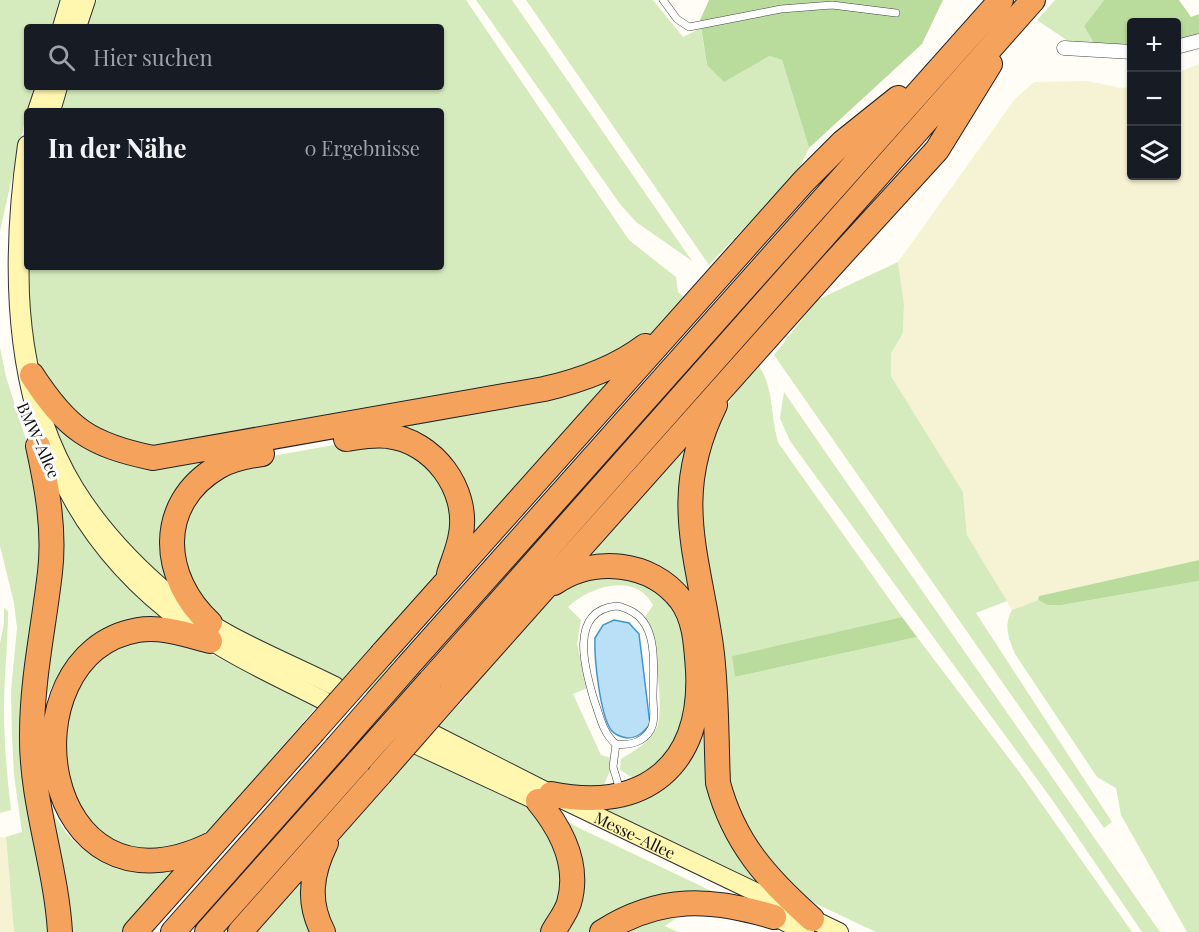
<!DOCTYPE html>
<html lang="de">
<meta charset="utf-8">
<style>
body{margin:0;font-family:"Playfair Display",serif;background:#242831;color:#f1f3f6}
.controls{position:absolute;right:18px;top:18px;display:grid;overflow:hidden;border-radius:6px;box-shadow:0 2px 4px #0004}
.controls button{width:54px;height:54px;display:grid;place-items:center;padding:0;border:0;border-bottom:2px solid #363941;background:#171b24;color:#f1f3f6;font:30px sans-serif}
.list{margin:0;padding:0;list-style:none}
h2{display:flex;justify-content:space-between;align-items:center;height:78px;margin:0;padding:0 24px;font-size:26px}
h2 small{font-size:20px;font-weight:400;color:#9ea1a6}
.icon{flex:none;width:33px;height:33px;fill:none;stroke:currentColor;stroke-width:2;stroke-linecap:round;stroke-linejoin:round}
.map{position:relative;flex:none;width:1199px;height:932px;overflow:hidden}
.search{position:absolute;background:#171b24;box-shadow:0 2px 4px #0004;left:24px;top:24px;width:420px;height:66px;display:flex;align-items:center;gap:15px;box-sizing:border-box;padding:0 21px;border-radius:6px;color:#9ea1a6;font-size:22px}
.panel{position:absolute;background:#171b24;box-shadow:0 2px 4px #0004;left:24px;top:108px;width:420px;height:162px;border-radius:6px}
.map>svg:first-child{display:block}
.farmland{fill:#f6f3d4}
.green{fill:#d5ebbd}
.forest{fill:#b9dc9c}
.water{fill:#b9e0f7;stroke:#3f96cf;stroke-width:1.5}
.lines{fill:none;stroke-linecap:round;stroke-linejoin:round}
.service-casing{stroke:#444;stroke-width:8}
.minor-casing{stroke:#444;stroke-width:15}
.secondary-casing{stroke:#333;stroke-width:20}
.motorway-casing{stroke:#222;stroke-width:26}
.service{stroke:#fff;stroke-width:7}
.minor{stroke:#fff;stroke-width:14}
.secondary{stroke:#fff6b0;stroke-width:18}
.motorway{stroke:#f5a25d;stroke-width:24}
.motorway-bridge-casing{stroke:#222;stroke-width:26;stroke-linecap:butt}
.motorway-bridge{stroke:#f5a25d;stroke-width:24}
.labels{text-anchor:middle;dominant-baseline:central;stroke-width:6;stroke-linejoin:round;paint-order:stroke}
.street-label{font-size:16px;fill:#111;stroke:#fff}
</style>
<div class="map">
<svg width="1199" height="932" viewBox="0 0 1199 932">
<rect width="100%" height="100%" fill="#fffdf5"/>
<path class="farmland" d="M1199,64V560L1039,596L1038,600L1012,610L967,535L963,492L891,376V355L903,333L904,304L898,262L1015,99L1034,82L1087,81L1122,88L1131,86L1132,176H1176L1177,73Z
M0,837H6L14,932H0Z"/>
<path class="green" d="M0,0H61L54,27H27V87H36L30,111H27L0,231Z
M97,0H466L629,240L676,277L678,292L686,298L650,335L594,369L170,453L88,432L39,371L31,338L27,267H441V111H57L65,87H441V27H84Z
M476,0H512L692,261L636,222L620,204Z
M526,0H653L683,37L701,28L707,65L769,56L782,60L809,148L798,171L709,265Z
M1055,0H1104L1084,26L1096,47L1071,43L1037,20Z
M898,262L904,304L903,333L891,354V376L963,492L967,535L1007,601L976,613L1112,822L1104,828L774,355L817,300Z
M0,347L6,377L34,465L46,520L31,654L56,932H14L6,837L22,832L14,775L12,736L11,691L17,628L14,603L0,546Z
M633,359L460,557V486L377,430L239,453L188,485L179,594L105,521L68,462L42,400L133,460Z
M759,366C775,390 770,419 779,444L902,617L733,656L735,677L917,637L1020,773L1132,932H876L810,901L774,872L731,802L697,495L721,413L748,376Z
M784,392L833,463L1160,932H1142L1053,801L790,441L780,418Z
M702,419L695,448L709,747L779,895L585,805L632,797L700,725L676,589L578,566Z
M362,440L421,454L456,504L442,571L375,647L370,650L459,705L467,696L465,693L549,598L581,576L644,577L689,625V726L641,783L620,770L621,759C635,750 648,744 656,729C666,712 654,636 645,617L653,605C635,571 589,587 568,607L581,620L577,644L587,688L573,694L601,755L611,758L610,771L600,794L556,786L539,778L216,619L177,563L188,501L244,461Z
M54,487C83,544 126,585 175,624L81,649L60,671L43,704Z
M1199,581V932H1187L1121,815L1116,788L1097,777L1015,654C1009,639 1003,625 1012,610L1038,600L1047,605H1062Z
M4,608L8,611C8,643 4,676 4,708C4,743 7,776 11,810L0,813V643L4,624Z
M128,638L190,644L318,705L203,838L134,859L57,793L62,690Z
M415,752L522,802L542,818L568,872L549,932H330L318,894L336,841Z
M48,802C75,861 117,875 178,865L182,869L126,932H68Z
M562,818L577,827L722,896L592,932H560Z
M309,865L317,932H248Z
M690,908L665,926L678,932H612Z"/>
<path class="forest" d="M709,0H943L922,44L809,148L782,60L769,56L724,82L707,65L700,20Z
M1104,0H1179L1191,17L1199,14V38L1177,43L1176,22H1132L1131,48L1096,47L1084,26Z
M1199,560V581L1062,605H1047L1038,600L1039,596Z
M902,617L917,637L735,677L732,656Z"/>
<path class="water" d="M614,620L629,623L639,634L650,724C644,732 638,738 627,738C621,737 615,735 611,730C600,714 594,658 595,638L603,625Z"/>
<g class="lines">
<defs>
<path id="service" d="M663,0L677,19L689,27L781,9L832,5L896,13
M616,744C630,746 644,742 651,729C656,719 653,708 653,697C653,669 660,624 629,610C624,608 621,606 616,606C568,611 585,670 594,700C600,716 603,734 616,744L613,767L620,790"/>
<path id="minor" d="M1176,47L1199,41
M1064,48L1132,52"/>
<g id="secondary">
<path d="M62,27L70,0"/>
<path d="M77,27L86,0"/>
<path d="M37,111L45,87"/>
<path d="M51,111L58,87"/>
<path d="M27,145C0,331 25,507 184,623C227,654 276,676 323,700"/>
<path d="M27,195C9,291 24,405 75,489C100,529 136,567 172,597C219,636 281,659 335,686"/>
<path id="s1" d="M431,733L551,794L839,932"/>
<path d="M419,746L548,806"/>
<path d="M764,911L805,932"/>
</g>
<path id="motorway" d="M32,375C67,429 90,445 153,458L544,389C579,381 616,368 645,346
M715,405C670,496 698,554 711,646C717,690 716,737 718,783C734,843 767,879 812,919
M346,439C360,437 374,434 388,436C433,441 469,489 461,534C459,548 453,561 449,574
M38,446C47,487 55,530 50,572C44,626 32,679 32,734C31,802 56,865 60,932
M210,623C161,578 155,504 218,467C231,459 247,456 262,454
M210,641C187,635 162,626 138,630C0,654 37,932 214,843
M382,654L804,181L843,142L898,98
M406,668L1001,0
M430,681L1033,0
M450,694L831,266L937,150L990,64
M551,794C645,813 703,765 698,670C696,646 696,621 681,600C651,561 593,556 554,583
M538,801C562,830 580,865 569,903C566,913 558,923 553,932
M135,932L312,733
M173,932L336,748
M207,932L359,761
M240,932L380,774
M323,932C307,902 311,873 326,843
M602,932C660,895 711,898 774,917"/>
</defs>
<use href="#service" class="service-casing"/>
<use href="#minor" class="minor-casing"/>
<use href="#secondary" class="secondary-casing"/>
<use href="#motorway" class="motorway-casing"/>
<use href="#service" class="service"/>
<use href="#minor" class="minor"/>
<use href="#secondary" class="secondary"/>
<use href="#motorway" class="motorway"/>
<defs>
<path id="motorway-bridge" d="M312,733L382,654
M336,748L406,668
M359,761L430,681
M380,774L450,694"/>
</defs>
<use href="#motorway-bridge" class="motorway-bridge-casing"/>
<use href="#motorway-bridge" class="motorway-bridge"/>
</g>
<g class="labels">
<g class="street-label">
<text transform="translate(39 440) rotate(66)">BMW-Allee</text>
<text stroke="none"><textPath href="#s1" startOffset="228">Messe-Allee</textPath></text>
</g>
</g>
</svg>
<div class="controls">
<button>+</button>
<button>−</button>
<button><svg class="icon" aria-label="layers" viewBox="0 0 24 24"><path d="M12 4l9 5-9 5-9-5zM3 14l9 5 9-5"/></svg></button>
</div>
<div class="search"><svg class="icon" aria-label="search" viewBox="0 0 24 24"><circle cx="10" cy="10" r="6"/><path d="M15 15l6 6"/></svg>Hier suchen</div>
<section class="panel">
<h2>In der Nähe<small>0 Ergebnisse</small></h2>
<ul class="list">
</ul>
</section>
</div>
